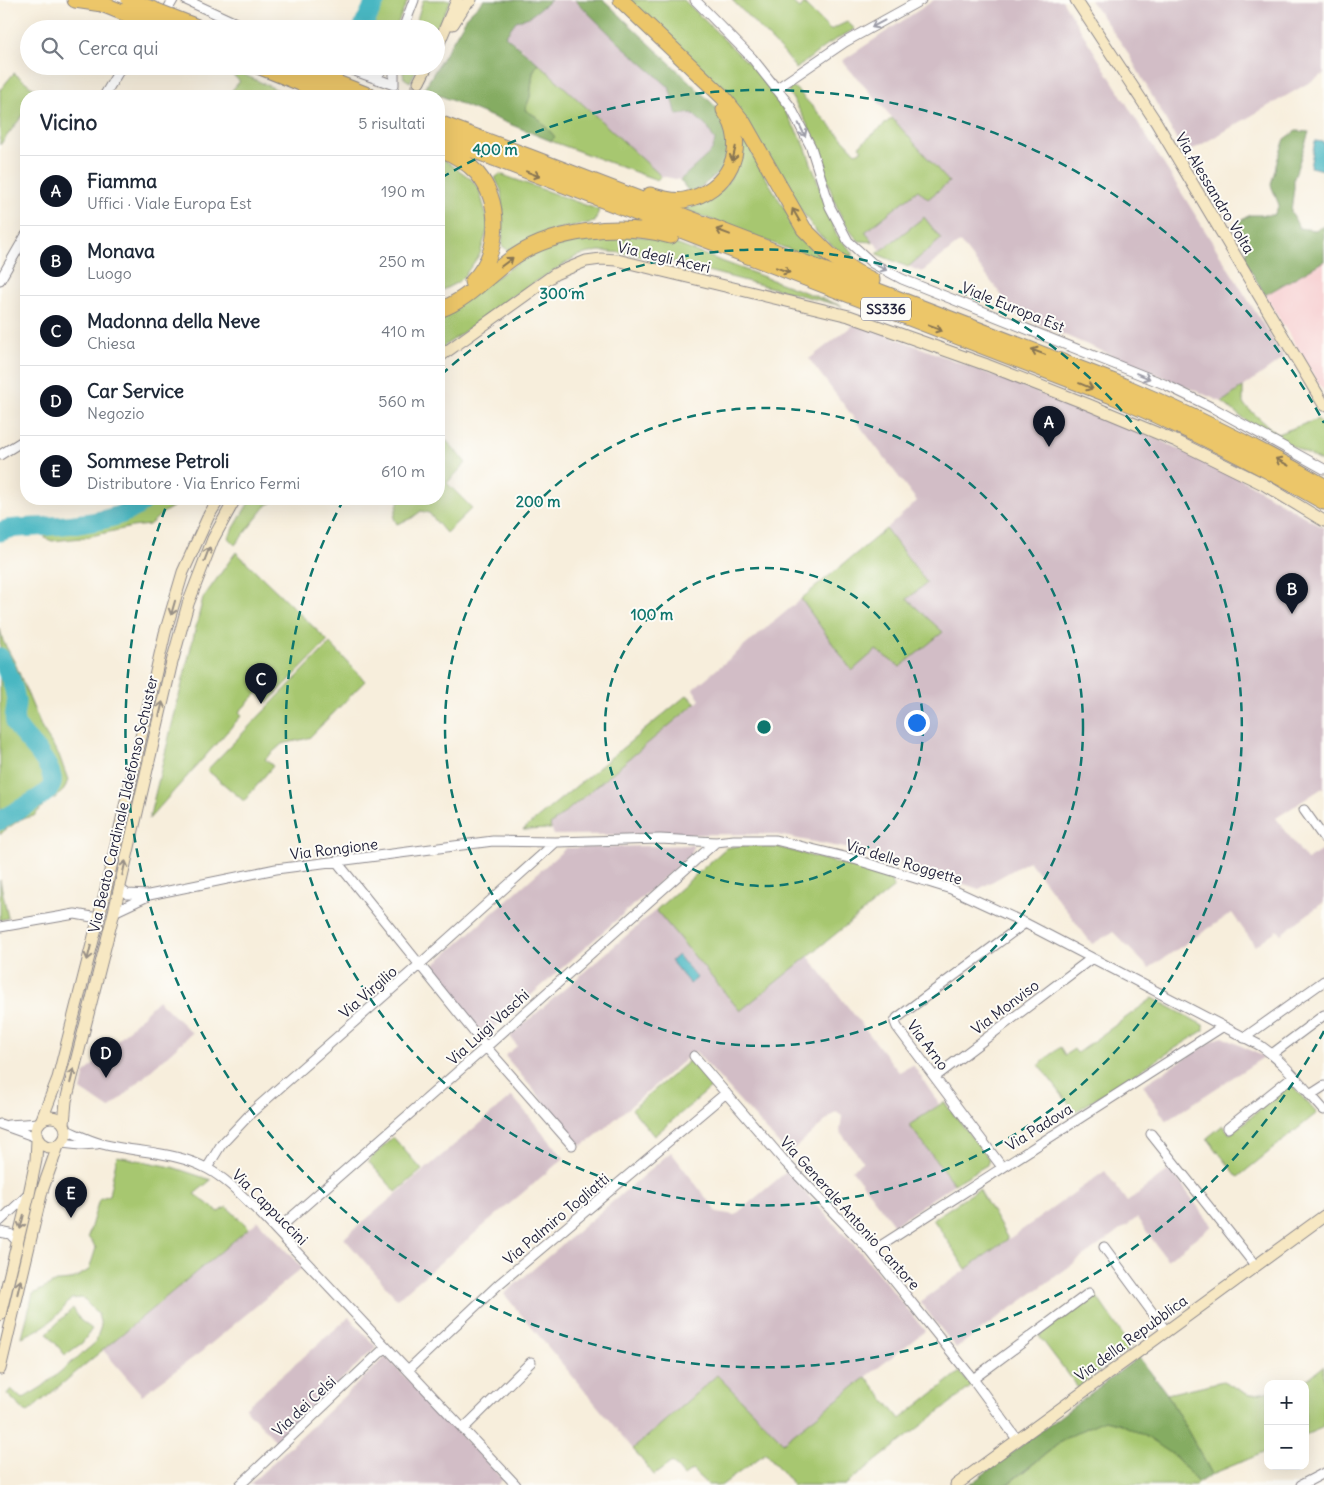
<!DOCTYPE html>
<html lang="it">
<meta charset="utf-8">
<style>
body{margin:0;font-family:Delius,sans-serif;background:#f6f6f7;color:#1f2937}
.controls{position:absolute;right:15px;bottom:15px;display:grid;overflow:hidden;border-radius:10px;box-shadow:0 5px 20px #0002}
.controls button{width:45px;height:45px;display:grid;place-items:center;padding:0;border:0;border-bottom:1px solid #e0e1e3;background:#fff;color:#1f2937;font:25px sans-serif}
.you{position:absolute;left:916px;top:722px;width:18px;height:18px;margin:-12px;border:4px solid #fff;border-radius:50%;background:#1a73e8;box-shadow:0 0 0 8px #1a73e833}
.badge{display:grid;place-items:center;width:32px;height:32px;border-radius:50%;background:#111827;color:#fff;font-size:16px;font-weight:700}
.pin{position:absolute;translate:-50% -41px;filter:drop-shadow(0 1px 2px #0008)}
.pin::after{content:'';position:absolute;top:26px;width:18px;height:15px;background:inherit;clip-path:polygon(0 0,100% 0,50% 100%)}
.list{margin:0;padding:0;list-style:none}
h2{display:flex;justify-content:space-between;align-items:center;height:65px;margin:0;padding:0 20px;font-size:21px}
h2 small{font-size:16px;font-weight:400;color:#747a83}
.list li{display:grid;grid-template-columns:32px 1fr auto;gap:15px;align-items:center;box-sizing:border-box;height:70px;padding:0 20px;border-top:1px solid #e0e1e3}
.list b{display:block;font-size:19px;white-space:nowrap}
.list p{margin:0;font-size:16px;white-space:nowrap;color:#747a83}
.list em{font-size:16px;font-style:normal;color:#747a83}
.icon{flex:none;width:28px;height:28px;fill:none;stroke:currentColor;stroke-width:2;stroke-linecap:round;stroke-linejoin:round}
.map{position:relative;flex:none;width:1324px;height:1485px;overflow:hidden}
.search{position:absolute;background:#fff;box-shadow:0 5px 20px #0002;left:20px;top:20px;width:425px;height:55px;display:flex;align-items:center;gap:12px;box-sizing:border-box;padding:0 18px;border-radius:28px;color:#747a83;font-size:19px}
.panel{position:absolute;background:#fff;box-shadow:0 5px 20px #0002;left:20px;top:90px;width:425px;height:415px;border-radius:20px}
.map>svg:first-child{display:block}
.built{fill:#f7cfd1}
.industrial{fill:#d2bdc6}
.green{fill:#a7c76f;stroke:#647455}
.forest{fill:#85ac62;stroke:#54674e}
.water{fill:#49b7c2;stroke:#366c7e}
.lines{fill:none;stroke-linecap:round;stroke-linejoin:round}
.river{stroke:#49b7c2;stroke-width:19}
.secondary-tunnel{stroke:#ccc5bc;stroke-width:11;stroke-dasharray:11 5.5;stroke-linecap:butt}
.street-casing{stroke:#8c888c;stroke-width:11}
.secondary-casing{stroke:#8c888c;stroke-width:13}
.highway-casing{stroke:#8c888c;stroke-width:17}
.street{stroke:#fff;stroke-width:9}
.secondary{stroke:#f7e8c3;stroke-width:11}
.highway{stroke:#ecc669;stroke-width:15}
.highway-bridge-casing{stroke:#8c888c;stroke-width:17;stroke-linecap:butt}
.highway-bridge{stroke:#ecc669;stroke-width:15}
.oneway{stroke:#9c9ca7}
.oneway2{stroke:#877452}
.oneway3{stroke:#978f86}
.ring{fill:none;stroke:#0f766e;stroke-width:2.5;stroke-dasharray:9 6}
.labels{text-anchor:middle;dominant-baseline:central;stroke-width:4;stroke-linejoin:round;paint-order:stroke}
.shield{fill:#fdfcf7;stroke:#646373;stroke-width:1}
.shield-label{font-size:14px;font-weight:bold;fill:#22223b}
.street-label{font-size:15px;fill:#22223b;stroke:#fdfcf7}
.centre{fill:#0f766e;stroke:#fdfcf7;stroke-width:2.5}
.ring-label{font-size:15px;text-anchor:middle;font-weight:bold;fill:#0f766e;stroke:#fdfcf7;stroke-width:4;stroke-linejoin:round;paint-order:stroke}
</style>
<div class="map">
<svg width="1324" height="1485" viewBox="0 0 1324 1485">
<rect width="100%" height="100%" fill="#fdfcf7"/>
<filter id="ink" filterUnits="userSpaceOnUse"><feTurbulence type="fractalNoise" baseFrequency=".02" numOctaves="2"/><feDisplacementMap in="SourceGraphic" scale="10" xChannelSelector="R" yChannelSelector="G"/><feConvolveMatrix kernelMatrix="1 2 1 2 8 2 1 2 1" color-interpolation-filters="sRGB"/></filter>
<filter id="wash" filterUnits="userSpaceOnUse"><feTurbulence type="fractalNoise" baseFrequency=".0096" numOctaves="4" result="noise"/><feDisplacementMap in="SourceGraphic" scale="20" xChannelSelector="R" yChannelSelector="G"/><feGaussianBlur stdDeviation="1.12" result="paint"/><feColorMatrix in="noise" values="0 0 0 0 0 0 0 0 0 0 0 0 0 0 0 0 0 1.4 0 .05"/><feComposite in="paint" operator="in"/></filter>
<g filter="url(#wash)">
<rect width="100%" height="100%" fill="#f7eedc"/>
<path class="built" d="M1324,261V392L1265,295Z"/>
<path class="industrial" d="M551,0H575L619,43L669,87L708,128L715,141L712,151L680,180L661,176L520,47L505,36L516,21L529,17Z
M934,0H1062L1284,358L1222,402L1017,315L960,242L922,272L877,254L881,250L865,232L918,189L949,182L842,61Z
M1090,0H1324V74L1185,154L1125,48Z
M856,323L1151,436L1239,478L1324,528V787L1276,818L1307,860L1324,849V902L1281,934L1277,930L1255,946L1232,913L1149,968L1113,932L1092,944L1029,861L979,889L870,853L773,834L554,835L550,825L700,700L693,689L801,599L852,671L876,650L943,632L907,599L926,583L886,529L917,501L809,359Z
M693,845L692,853L485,1036L429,969L566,848Z
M656,910L740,1011L808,956L899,1072L913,1065L939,1104L910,1126L954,1184L894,1225L852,1170L863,1161L840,1132L842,1116L836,1112L788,1154L695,1051L593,1138L581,1146L505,1056L517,1046L510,1036Z
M158,1000L192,1033L109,1109L81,1090L85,1073Z
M1223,1037L1264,1057L1166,1121L1143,1085L1216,1039Z
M512,1096L564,1158L397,1299L344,1238Z
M671,1152L717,1212L735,1215L786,1172L864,1256L925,1331L783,1442L717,1376L633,1449L504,1294Z
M1170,1169L1212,1226L1167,1260L1137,1218L956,1348L920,1302L1105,1171L1127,1202Z
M258,1221L302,1268L201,1352L142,1395L103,1350Z
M349,1317L376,1347L276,1441L245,1408Z
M386,1357L503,1479L497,1485H249Z"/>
<path class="green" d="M384,0H408L395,29H371Z
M423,0H451L436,30L414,29Z
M629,0H684L756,71L779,101L805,146L836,234L853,253L852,261L818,234L792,198L765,152Z
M732,0H790L800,9L804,4L830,30L847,22L855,29L828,44L796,69L785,54Z
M538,63L661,176L657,180L551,141L555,137L537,117L525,110L530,97L533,72Z
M402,66H418L410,82L404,78Z
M229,68L291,96H227L240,81L225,69Z
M14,73L40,93L38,96H26V111L0,145V90Z
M790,87L795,88L856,153L862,150L859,146L892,118L949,182L928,199L918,190L865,232L873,242L859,241C831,214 828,170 812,135C806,120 796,105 788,91Z
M744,136L756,161L781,203L810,246L830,265L683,209C692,207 702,205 709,200C732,187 739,160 744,136Z
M439,156L470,178L479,189L487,217L488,228L480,254L465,275L458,282L439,292Z
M500,174L599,210L595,222L558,229L538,235L508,250L502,246L503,226L501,190L495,178Z
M924,217L941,239L908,267L877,254Z
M619,234L645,237L673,243L842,306L669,261L622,253L599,251L577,256L511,297L439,350V315L519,262L547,247L577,240Z
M1243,387V404L1277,434L1318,419L1324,427V463L1249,423L1222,402Z
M446,440L466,463L447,483L472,508L446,533L429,513L421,511L412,518L397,524L394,518L399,499H439V446Z
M159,499H187L164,512L149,525L132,527L82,538L52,541L45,538L46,532L58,529L80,531L114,522L136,514Z
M251,499H280L267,505L235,545L228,538Z
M886,529L927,583L907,599L943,632L900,667L876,650L852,671L801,599Z
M236,552L328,641L268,702L257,693L239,712L242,715L149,819L203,598Z
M0,629L3,641L15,663L42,729L59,755L68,780L64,790L55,798L47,801L34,816L21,819L5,830L0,835Z
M330,643L365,681L309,738L282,744L265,759L273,766L244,801L207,770Z
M687,695L696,703L550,825L551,829L523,830Z
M743,845L777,847L891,877L894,887L740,1011L656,910L726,848Z
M0,880L8,918L0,920Z
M1153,998L1203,1025L1204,1030L1075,1112L1039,1065L1060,1047L1065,1055L1074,1049L1077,1053Z
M691,1059L713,1086L654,1136L632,1109Z
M1288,1087H1293L1317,1113L1238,1177L1207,1138L1223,1125L1230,1134Z
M944,1102L989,1159L987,1165L954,1184L909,1125Z
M393,1137L422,1170L396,1192L368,1161Z
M117,1156L172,1167L211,1180L194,1194L219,1212L227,1207L249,1228L27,1413L7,1394L11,1389L22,1399L42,1387L95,1343L101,1326L98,1314L82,1298L71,1299C55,1320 46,1327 22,1337L33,1294L58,1281L71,1280L89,1270L96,1248L88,1237L99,1199L109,1195Z
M979,1189L1008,1239L966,1269L933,1219Z
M1095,1294L1131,1347L1078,1387L1039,1336Z
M73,1308L80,1320L92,1329L82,1343L65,1355L47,1333Z
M1324,1366V1427L1305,1435V1384H1301Z
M960,1372L972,1386L845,1485H793L766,1453L722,1485H708L692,1470L684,1476L672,1462L654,1475L633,1449L717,1375L783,1442L866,1377L900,1419Z
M1223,1381L1249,1395L1268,1392V1451L1212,1474L1167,1394Z
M1104,1420C1129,1424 1155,1439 1174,1456C1183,1463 1190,1474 1198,1483L1195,1485H1007L1066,1438Z"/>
<path class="forest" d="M484,0H551L529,17L516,21L505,36L538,63L533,72L530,97L525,110L537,117L555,137L551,141L424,89L468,15Z
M575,0H603L607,3L714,105L726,121L732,139L723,169L700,188L689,192L680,180L712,151L715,141L708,128L692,113L677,115L669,87L619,43Z
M1296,131L1309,132L1294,178V188L1291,211L1299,228L1315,230L1324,226V261L1265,295L1244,259L1247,251L1241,237L1239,222L1249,215H1274L1279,205L1271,185L1278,158L1285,139Z
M1139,1357L1167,1394L1212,1474L1198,1483L1175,1456L1145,1436L1119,1423L1104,1420L1066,1438L1006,1485H969Z"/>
<path class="water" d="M1315,141L1324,142V170L1310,167Z
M678,955L697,978L690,984L671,961Z"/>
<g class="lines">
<path class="river" d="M362,29L376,0
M0,532L8,529C46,525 119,528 146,499
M0,657C8,671 14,685 16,700C17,710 11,717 17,726C23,737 34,745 41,756C46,763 54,774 52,784C50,796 11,812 0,821"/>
</g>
</g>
<g filter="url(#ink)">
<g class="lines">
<path class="secondary-tunnel" d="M411,96L419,82"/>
<defs>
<path id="street" d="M186,0L249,29
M695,0L752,58L790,106L811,147L830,207L848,241L872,263L902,279L1164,384L1215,409L1324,469
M169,7L173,0
M403,29L414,0
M341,66L394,85V66
M375,78L385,66
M776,89L845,42L921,0
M104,96L122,66
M0,280L26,235
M0,455L26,439
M1304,810L1324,838
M337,862L486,1047L572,1145
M119,888L127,894L149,895L276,869L493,841L556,842L660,839L716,842L734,840H775L857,860L951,889L1025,923L1261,1046C1285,1063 1304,1088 1324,1110
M114,912L146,897
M0,927L75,914L98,918
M1244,1038L1324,981
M1272,1054L1324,1015
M694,1056L786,1163L871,1252L973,1379L1017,1439
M935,1077L1092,958
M1310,1095L1324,1086
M0,1124L36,1137
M8,1125L40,1123
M1228,1128L1293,1076
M66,1130C78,1135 90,1141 102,1144C137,1153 176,1151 208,1169C228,1180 244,1198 261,1214L516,1485
M1151,1134L1255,1265
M62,1143L80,1145L97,1144
M1002,1167L897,1027L895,1022L897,1018L1025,923
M207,1168L221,1145L252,1112L419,965L556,842
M0,1221L29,1194
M277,1230L486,1047L716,842
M0,1232L10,1234L17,1241
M1104,1247L1166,1331
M871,1252L1222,1027
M408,1370L499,1284L726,1093
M973,1379L1089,1293
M463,1429L531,1362
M240,1485L386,1347
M1301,1485L1324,1473"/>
<path id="secondary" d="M1076,0L1156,122L1324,405
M453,24L465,5L471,0
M436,50L457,0
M419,82L427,66
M439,357L555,274L586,261L601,259L617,260L849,316L987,365L1087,404L1176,441L1263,484L1324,521
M36 1132a15 15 0 1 1 30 0a15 15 0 1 1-30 0Z
M42,1119L58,1078L104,897L165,633L183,572L209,515L219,499
M64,1124L66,1101L114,912L171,666L188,604L213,539L235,499
M0,1315L29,1194L36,1160L37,1140
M0,1369L42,1191L58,1146
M956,1485L1324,1216"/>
<path id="highway" d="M75,0L102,4
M621,0L723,97L743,122L804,229L829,254L856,272L872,280
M258,66L333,96
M294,66L370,96
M439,123L530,157L1117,383C1188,413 1257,447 1324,486
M439,137L1112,396C1185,427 1255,462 1324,502
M439,148C453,154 466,161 477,173C503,204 500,254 472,282
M650,195C660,198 673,202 684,200C728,192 751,147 724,110
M439,310C465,301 485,279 507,262C549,229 622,222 671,236"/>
</defs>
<use href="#street" class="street-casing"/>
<use href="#secondary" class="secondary-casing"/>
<use href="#highway" class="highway-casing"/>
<use href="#street" class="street"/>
<use href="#secondary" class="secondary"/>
<use href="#highway" class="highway"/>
<defs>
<path id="highway-bridge" d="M129,0L197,27
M102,4L164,29"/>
</defs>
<use href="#highway-bridge" class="highway-bridge-casing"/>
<use href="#highway-bridge" class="highway-bridge"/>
</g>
<defs><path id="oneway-shaft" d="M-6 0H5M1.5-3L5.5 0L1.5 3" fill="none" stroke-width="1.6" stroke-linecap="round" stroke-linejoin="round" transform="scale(1.25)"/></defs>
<g class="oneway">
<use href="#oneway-shaft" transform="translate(878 24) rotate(152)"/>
<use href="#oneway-shaft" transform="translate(802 130) rotate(63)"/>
<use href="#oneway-shaft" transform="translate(880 267) rotate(27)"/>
<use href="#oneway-shaft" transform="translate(1143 376) rotate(22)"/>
</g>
<g class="oneway2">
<use href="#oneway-shaft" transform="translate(734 154) rotate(103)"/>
<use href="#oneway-shaft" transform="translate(533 174) rotate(21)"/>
<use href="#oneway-shaft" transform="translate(796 215) rotate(-120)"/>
<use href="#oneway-shaft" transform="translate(723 232) rotate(-159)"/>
<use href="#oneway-shaft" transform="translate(507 262) rotate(-37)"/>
<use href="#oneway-shaft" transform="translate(783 270) rotate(21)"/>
<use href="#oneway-shaft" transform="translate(935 328) rotate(21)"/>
<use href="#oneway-shaft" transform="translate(1038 352) rotate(-159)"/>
<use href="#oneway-shaft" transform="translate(1086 386) rotate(22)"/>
<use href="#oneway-shaft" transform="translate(1282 462) rotate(-151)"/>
</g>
<g class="oneway3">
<use href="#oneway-shaft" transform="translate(207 554) rotate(-69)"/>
<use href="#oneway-shaft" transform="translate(173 608) rotate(106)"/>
<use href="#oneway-shaft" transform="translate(161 709) rotate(-77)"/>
<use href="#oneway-shaft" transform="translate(124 868) rotate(-77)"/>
<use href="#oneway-shaft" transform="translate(89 953) rotate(104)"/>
<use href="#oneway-shaft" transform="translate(72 1076) rotate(-76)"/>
<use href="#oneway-shaft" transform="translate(22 1222) rotate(104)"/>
<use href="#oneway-shaft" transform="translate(19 1287) rotate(-77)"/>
</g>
</g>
<g class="ring">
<circle cx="764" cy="727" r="159"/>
<circle cx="764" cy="727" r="319"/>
<path d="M441 375A478 478 0 1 1 344 499"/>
<path d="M1324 1031A637 637 0 0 1 167 504M441 178A637 637 0 0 1 1324 423"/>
</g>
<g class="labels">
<rect class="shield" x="861" y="297.5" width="50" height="23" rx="4"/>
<g class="shield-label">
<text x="886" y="309">SS336</text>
</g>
<g class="street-label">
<text transform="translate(1215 193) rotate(59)">Via Alessandro Volta</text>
<text transform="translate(664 257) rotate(13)">Via degli Aceri</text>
<text transform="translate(1013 307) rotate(22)">Viale Europa Est</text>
<text transform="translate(123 804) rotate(-77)">Via Beato Cardinale Ildefonso Schuster</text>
<text transform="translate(334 849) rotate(-7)">Via Rongione</text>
<text transform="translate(904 862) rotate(17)">Via delle Roggette</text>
<text transform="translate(368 992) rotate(-41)">Via Virgilio</text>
<text transform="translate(1005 1007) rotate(-37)">Via Monviso</text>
<text transform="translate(488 1027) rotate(-42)">Via Luigi Vaschi</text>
<text transform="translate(928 1045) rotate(53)">Via Arno</text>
<text transform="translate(1039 1127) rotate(-32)">Via Padova</text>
<text transform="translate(270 1207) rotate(45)">Via Cappuccini</text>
<text transform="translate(850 1213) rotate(48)">Via Generale Antonio Cantore</text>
<text transform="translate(556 1219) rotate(-40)">Via Palmiro Togliatti</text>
<text transform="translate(1131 1338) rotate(-36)">Via della Repubblica</text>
<text transform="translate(304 1406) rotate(-43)">Via dei Celsi</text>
</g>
</g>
<circle cx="764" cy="727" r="8" class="centre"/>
<g class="ring-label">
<text x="495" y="155">400 m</text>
<text x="562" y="299">300 m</text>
<text x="538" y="507">200 m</text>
<text x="652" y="620">100 m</text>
</g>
</svg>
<div class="controls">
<button>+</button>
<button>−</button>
</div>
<div class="you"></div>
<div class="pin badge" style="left:1049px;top:447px">A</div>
<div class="pin badge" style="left:1292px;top:614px">B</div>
<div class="pin badge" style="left:261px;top:704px">C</div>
<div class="pin badge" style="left:106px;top:1078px">D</div>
<div class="pin badge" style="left:71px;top:1218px">E</div>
<div class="search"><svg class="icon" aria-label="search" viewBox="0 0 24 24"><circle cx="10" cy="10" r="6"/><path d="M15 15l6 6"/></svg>Cerca qui</div>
<section class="panel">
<h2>Vicino<small>5 risultati</small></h2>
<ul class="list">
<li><span class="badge">A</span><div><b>Fiamma</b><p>Uffici · Viale Europa Est</p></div><em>190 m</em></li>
<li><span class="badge">B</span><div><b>Monava</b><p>Luogo</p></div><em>250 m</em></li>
<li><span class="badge">C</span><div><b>Madonna della Neve</b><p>Chiesa</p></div><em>410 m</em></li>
<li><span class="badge">D</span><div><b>Car Service</b><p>Negozio</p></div><em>560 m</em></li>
<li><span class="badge">E</span><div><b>Sommese Petroli</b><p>Distributore · Via Enrico Fermi</p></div><em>610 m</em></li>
</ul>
</section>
</div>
